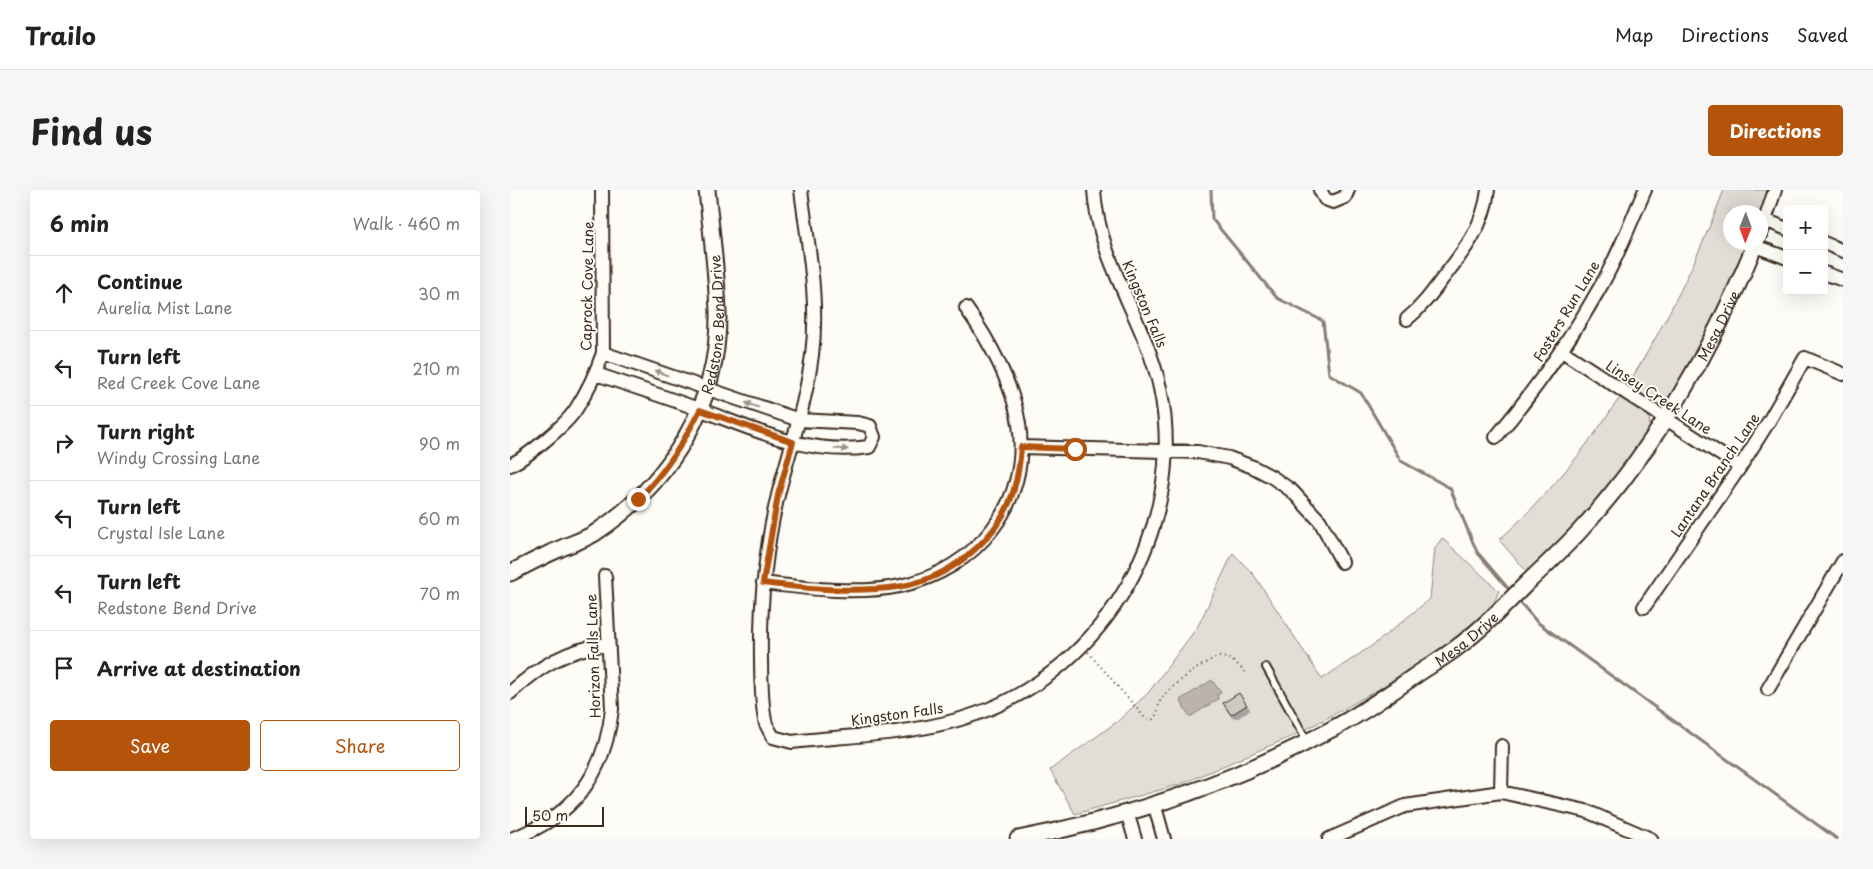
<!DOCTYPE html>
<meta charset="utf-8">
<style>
body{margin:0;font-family:"Playpen Sans",sans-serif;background:#f6f6f6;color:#222}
.controls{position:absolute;right:15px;top:15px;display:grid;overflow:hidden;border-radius:5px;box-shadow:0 5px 20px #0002}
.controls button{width:45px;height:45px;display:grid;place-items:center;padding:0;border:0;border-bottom:1px solid #e0e0e0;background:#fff;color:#222;font:25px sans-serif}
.compass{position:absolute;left:1213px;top:15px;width:45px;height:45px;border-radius:50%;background:#fff;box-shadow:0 5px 20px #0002;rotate:181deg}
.scale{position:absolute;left:15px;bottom:12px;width:79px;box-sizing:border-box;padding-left:5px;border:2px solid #3b2a1e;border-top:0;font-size:14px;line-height:18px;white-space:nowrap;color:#3b2a1e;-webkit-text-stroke:4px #fdfcf7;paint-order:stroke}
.stop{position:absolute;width:15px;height:15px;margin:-11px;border:4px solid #b45309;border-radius:50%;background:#fff}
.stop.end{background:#b45309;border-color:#fff;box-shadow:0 1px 5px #0008}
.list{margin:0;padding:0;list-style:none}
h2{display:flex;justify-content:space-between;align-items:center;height:65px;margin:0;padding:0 20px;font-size:21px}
h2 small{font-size:16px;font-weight:400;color:#767676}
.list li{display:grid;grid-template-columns:32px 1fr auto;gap:15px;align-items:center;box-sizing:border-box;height:75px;padding:0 20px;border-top:1px solid #e0e0e0}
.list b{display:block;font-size:19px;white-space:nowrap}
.list p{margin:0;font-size:16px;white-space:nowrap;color:#767676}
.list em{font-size:16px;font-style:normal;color:#767676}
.actions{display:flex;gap:10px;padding:15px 20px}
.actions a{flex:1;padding:11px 0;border:1px solid #b45309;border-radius:5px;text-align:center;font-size:18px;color:#b45309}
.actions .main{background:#b45309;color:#fff}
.icon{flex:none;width:28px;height:28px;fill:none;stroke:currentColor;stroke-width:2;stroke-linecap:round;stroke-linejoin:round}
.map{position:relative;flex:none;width:1333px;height:649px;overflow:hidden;border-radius:5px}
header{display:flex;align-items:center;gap:30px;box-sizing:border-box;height:70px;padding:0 25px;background:#fff;border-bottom:1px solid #e0e0e0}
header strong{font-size:24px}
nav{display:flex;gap:28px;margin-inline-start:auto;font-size:18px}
.intro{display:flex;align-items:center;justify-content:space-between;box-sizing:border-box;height:120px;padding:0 30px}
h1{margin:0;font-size:35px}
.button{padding:12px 22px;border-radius:5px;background:#b45309;color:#fff;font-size:18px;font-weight:700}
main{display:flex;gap:30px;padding:0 30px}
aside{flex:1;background:#fff;border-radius:5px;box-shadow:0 5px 20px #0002}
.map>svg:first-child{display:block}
.green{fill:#e1ded7;stroke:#8e847a}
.water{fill:#bbb4ad;stroke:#887d74}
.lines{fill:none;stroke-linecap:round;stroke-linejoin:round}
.stream{stroke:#887d74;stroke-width:3}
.building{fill:#cdc8c2;stroke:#3b2a1e;filter:url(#shadow)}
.service-casing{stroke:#3b2a1e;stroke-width:10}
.minor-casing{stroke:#3b2a1e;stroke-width:16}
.tertiary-casing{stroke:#3b2a1e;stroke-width:19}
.path{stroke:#3b2a1e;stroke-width:2;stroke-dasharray:1 4;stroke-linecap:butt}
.service{stroke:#fdfcf7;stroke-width:6}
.minor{stroke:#fdfcf7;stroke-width:12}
.tertiary{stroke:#fdfcf7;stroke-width:15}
.oneway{fill:#9c938a}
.route{stroke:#b45309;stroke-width:6}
.labels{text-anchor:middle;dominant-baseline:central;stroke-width:4;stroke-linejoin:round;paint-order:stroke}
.street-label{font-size:14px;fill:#3b2a1e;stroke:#fdfcf7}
</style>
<header>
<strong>Trailo</strong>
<nav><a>Map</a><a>Directions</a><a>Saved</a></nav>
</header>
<div class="intro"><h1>Find us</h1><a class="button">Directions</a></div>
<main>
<aside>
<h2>6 min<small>Walk · 460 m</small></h2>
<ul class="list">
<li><svg class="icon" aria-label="ahead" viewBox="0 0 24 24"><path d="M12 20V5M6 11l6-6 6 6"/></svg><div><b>Continue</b><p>Aurelia Mist Lane</p></div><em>30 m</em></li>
<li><svg class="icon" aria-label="left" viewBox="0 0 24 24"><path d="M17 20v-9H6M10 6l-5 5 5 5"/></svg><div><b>Turn left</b><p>Red Creek Cove Lane</p></div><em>210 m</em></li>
<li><svg class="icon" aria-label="right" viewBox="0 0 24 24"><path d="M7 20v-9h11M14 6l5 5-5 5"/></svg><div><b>Turn right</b><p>Windy Crossing Lane</p></div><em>90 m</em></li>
<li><svg class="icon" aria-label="left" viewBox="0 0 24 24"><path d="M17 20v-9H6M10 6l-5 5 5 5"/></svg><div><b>Turn left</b><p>Crystal Isle Lane</p></div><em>60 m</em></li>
<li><svg class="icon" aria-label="left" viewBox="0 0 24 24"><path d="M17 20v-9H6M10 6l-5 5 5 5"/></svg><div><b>Turn left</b><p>Redstone Bend Drive</p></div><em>70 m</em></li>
<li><svg class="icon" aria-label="arrive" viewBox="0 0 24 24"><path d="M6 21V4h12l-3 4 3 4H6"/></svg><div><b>Arrive at destination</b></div></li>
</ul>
<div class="actions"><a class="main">Save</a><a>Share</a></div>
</aside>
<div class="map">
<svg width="1333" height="649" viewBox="0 0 1333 649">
<defs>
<filter id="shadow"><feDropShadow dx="3" dy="5" stdDeviation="0" flood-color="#0004"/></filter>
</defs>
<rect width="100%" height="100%" fill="#fdfcf7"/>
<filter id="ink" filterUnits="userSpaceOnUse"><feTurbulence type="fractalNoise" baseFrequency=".02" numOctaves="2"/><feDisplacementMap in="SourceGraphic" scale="10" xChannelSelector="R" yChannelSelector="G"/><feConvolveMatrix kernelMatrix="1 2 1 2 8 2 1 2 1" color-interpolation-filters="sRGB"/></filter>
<g filter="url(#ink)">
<path class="green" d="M1214,0H1259L1250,23L1220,22V52L1239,53C1223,96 1199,145 1174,184C1168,195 1162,207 1152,215L1144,213L1117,196C1156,134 1188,69 1214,0Z
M1110,207L1139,226L1140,239C1103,291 1064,339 1018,383L989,350C1035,309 1076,259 1110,207Z
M932,348L989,401L982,417L913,474L832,520L785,545L671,594L565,624L540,580L608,531L639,502L688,436L723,363L744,385L812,489L866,453L920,409L925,358Z"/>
<path class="water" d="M702,490L711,503L707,505L708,509L680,527L670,510Z"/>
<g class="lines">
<path class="stream" d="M701,0L702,29L767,108L813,131L819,184L851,203L891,271L940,298L967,362L1002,403
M1008,410L1027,432L1327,649"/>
</g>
<path class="building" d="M729,503L737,515L721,525L713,513Z"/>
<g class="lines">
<defs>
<path id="service" d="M756,477L797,551"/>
<path id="minor" d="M291,0C298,55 309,110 302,165C296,213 280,258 268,305C255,359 250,414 251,470C251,483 252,522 256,534C258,538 261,543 263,547L282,552C343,545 408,545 466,524C596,478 679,335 650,198C635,129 588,72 584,0
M810,0L815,9L823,12L835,7L838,0
M1265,0L1255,30L1277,39
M1314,53L1333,61
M1245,56L1277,68
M1314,83L1333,90
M897,129C912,117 922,103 933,88C954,61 974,36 978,0
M1052,161L1230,277
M86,184C122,196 158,208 194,221C247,241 301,266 359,257L364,247L360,236L348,233L289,230L93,163
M986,247C1026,199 1062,148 1092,94C1109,64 1121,31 1135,0
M511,257L688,262L719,268L743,277L762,287L782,301L810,331L832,372
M0,275C17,267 56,235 66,219C77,202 86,183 93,163L92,0
M253,393C295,398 348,405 390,396C466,380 521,314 509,234C503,194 479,150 456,118
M1134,417L1230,277L1259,231L1295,168L1333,184
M1258,499L1333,371
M0,503C31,475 56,460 98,454
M991,602L992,556
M644,613L654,649
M617,622L625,649
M1,649C63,627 95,585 102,519L95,386
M819,649L895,616L991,602L1076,621L1141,649"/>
<g id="tertiary">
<path d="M1250,42L1255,30"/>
<path id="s1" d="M0,383C16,375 31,367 47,360C60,354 74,350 85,343C159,294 209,215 208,124C207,83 201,41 197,0"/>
<path id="s2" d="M508,649C617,628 725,592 822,539C851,524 879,504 906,485C924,473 943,462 959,448C980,431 998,412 1017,393C1034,377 1051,361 1067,344C1144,261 1204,157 1246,52"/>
</g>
</defs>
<use href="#service" class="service-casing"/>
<use href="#minor" class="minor-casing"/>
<use href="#tertiary" class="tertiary-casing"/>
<path class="path" d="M578,462L635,528L642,530C649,524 647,517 651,509C656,500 700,466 710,467C721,467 729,476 736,483"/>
<use href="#service" class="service"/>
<use href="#minor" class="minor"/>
<use href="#tertiary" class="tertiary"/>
</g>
<defs><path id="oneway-solid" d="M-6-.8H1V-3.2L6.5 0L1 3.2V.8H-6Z" transform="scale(1.25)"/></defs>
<g class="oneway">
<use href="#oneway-solid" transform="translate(151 183) rotate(-161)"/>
<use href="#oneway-solid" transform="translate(242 215) rotate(-160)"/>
<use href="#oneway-solid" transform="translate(331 259) rotate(4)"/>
</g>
</g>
<g class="lines" filter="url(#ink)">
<path class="route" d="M128,309C155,283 173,253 190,220L283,252L268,305L253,393C298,398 342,403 387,397C438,390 490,349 504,299C508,285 510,271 511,257L565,259"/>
</g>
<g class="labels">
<g class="street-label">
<text transform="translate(77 96) rotate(-89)">Caprock Cove Lane</text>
<text transform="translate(635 114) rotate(67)">Kingston Falls</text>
<text transform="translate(1056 121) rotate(-59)">Fosters Run Lane</text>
<text stroke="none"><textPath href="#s1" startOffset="345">Redstone Bend Drive</textPath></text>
<text stroke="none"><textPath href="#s2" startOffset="901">Mesa Drive</textPath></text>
<text transform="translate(1149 207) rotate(33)">Linsey Creek Lane</text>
<text transform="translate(1205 285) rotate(-56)">Lantana Branch Lane</text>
<text stroke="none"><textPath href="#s2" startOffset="496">Mesa Drive</textPath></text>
<text transform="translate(83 466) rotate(-92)">Horizon Falls Lane</text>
<text transform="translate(387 524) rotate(-8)">Kingston Falls</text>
</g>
</g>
</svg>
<div class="controls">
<button>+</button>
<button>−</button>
</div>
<svg class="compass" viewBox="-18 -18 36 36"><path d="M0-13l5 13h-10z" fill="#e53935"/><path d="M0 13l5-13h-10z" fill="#767676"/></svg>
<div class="scale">50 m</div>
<div class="stop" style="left:565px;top:259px"></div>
<div class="stop end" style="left:128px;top:309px"></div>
</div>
</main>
